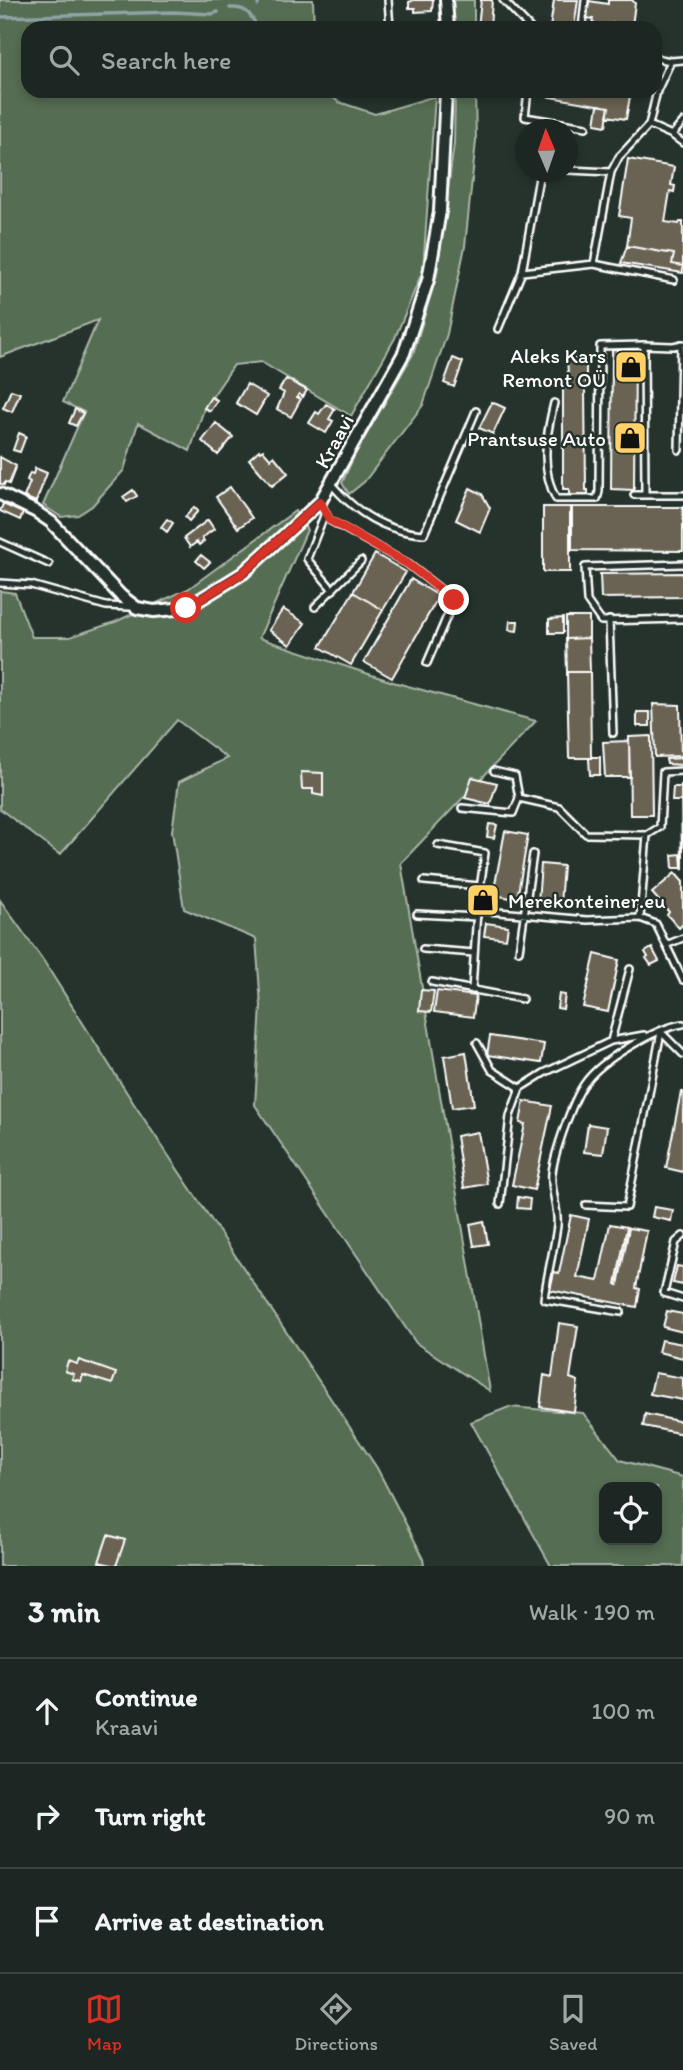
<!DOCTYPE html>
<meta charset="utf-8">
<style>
body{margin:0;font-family:Itim,sans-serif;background:#29322f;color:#f1f3f6}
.controls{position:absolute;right:21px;bottom:21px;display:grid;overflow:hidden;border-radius:14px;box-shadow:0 4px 10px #0003}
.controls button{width:63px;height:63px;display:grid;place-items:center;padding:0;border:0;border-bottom:2px solid #3a4340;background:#1c2622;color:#f1f3f6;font:35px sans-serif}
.compass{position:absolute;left:515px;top:119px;width:63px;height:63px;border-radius:50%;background:#1c2622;box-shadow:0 4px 10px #0003;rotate:358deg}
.stop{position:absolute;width:21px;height:21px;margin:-16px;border:5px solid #d93025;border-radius:50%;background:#fff}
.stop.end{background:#d93025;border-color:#fff;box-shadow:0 2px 7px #0008}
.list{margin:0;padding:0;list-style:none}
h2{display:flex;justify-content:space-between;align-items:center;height:91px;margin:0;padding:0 28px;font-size:30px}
h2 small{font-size:23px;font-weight:400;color:#a0a5a5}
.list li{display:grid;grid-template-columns:46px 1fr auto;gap:21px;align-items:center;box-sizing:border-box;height:105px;padding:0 28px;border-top:2px solid #3a4340}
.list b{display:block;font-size:26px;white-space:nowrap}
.list p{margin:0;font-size:23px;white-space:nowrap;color:#a0a5a5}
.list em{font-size:23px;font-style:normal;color:#a0a5a5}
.icon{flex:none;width:38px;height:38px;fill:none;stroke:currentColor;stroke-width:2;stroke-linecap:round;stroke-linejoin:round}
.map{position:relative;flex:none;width:683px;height:1566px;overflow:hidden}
.search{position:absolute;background:#1c2622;box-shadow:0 4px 10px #0003;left:21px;right:21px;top:21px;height:77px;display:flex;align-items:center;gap:18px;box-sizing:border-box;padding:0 24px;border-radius:21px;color:#a0a5a5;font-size:26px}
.sheet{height:406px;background:#1c2622}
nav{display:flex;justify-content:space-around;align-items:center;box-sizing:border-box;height:98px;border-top:2px solid #3a4340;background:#1c2622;font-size:19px;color:#a0a5a5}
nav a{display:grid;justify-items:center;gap:4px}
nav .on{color:#d93025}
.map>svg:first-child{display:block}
.green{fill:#556d52;stroke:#aab6a8;stroke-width:2;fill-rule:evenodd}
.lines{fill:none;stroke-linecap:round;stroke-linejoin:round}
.stream{stroke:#8fa4a6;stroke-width:3.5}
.building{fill:#6b6453;stroke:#fff;stroke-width:2}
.service-casing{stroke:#fff;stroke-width:10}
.minor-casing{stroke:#fff;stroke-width:16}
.service{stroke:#26332d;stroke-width:5}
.minor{stroke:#26332d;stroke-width:10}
.route{stroke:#d93025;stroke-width:9}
.labels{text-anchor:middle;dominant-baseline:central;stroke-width:5;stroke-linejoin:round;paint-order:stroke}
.poi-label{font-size:21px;fill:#fff;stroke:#26332d;text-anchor:end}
.street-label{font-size:21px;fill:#fff;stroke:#26332d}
</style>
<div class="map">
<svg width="683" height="1566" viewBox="0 0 683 1566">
<rect width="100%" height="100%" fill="#26332d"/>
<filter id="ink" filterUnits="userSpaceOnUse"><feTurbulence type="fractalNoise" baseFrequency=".0143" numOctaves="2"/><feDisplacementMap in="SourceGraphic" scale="14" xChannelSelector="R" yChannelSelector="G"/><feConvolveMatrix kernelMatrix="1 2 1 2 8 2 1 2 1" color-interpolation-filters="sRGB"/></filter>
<g filter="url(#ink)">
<path class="green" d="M0,0H313L314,28H28V91H324L339,102L375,114L435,96L423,270L395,338L351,416L261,362L234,365L204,409L190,451L138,423L124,470L92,506L78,515L61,517L43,505L84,412L63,402L98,320L0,357Z
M451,0H474V28H453Z
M455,91H475L476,141L465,246L447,334L423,405L364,482L349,494L342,483L354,456L413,354L437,274L454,144Z
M295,511L307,530L259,638L393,682L536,721L401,863L490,1391L416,1343L255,1105L261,1006L256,939L184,909L172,831L179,782L227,758L177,720L60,855L0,809V591L15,593L32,637H70L115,622L188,589Z
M0,900L43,960L134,1104L377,1468L423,1557L424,1566H0Z
M509,1407L583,1413L620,1460L683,1477V1566H551L471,1422ZM604,1487H657V1540H604Z"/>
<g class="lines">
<path class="stream" d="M258,5L259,0
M230,8C247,7 250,14 258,28
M0,17L174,12L212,14L218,12"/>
</g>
<path class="building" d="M414,0H433L432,11L415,12V8H409V2Z
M481,0H492L490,28H478Z
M554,0H578L574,28H550Z
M608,0H632L635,3L632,26L613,23V27L592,23L593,19L587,18L589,1L608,4Z
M544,91H631L626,119L607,116L609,107L544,96Z
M598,105L609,107L606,126L595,124Z
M628,159L674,167L671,185L675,186L674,192L670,191L665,222L679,224L680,222H683V266L672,264L674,254L627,246L631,218L619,216Z
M627,246L674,254L672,264L683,266V273L621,263Z
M612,350L635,351L634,490L611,489Z
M453,358L463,362L454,387L444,383Z
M567,359H586V382L589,381V388H585L586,490H588V496H569V489H563V388H569Z
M286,379L307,390L303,397L299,394L297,397L301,399L291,417L277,409L284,393L279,390Z
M247,384L267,396L256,415L236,403Z
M11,390L20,393L12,412L3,408Z
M211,397L217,400L210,411L204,408Z
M492,402L505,408L493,434L479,428Z
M326,404L335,409L329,419L333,421L326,433L309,423L316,412L319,414Z
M75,409L83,413L76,426L69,423Z
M216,423L233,437L218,455L202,441Z
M19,433L26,436L20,452L13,450Z
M259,450L260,452L263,450L271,459L274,456L288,473L272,486L249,459Z
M0,457L16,466L9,484L5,482L4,485L0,484Z
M35,468L47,473L36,502L24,497L30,482L27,480L30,473L33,474Z
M230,487L252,518L238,528L216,497Z
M470,488L482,494L490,508L480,532L456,520Z
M133,490L137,496L127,502L123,497Z
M3,504L23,513L20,520L0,511Z
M194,507L198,511L189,521L185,517Z
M543,507H570V572H543Z
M572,507H683V551L572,550Z
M167,519L173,523L167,532L161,527Z
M208,520L214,529L202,538L204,541L199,545L197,542L190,547L184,538Z
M375,554L406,572L383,610L353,592Z
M201,555L210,562L204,568L196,561Z
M683,573V597L601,598L600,574Z
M411,579L439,596L392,678L364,662Z
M353,592L383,610L351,665L320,647Z
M283,609L305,623L290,645L269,630Z
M566,617H589V638L566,639Z
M563,618V633H549V619Z
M510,621H518L517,631L509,630Z
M589,638L590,672H567L566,639Z
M567,672H590L591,758H569Z
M653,704L680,705L681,756L655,757Z
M637,712H650V726H637Z
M651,736L652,815H630L629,737Z
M629,741L630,777H605L603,742Z
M592,757H600V775H590L589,759Z
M683,758V765L667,764L666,759Z
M301,772L323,773V796L313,794V789H302Z
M472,777L497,783L490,804L465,798Z
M681,785H683V870L682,868Z
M673,787H681L682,801H672Z
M489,824L497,825L494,838L487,837Z
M505,831L528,835L517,899L493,895Z
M681,854L682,868H673L672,855Z
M541,864L563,866L560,904L538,902Z
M675,873L683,882V924L679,928L667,915L669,912L652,893Z
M486,923L508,926L506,939L484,936Z
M652,948L659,961L651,965L646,958L648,957L645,952Z
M595,954L619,960L608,1012L583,1007Z
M421,990L434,991L431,1012L419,1011Z
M437,991L476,996L473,1017L434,1012Z
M559,994L565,995L563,1009L557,1008Z
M490,1036L544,1044L541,1063L487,1055Z
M466,1052L474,1105L452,1108L444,1056Z
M681,1092H683V1172L666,1168Z
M524,1101L552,1106L534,1190L512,1185L525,1124L520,1123Z
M588,1124L607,1127L603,1154L584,1152Z
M478,1132L487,1184L464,1188L456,1136Z
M518,1197L530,1199L529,1209L517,1208Z
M654,1207L673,1210L671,1221L652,1217Z
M571,1215L589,1219L577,1277L598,1281L610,1224L627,1227L616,1284L618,1285L629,1228L647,1231L636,1288L640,1289L637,1307L550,1290L554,1272L559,1273Z
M484,1221L488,1244L474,1246L470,1224Z
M677,1266L683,1267V1285L673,1283Z
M667,1311L683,1314V1332L663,1327Z
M559,1323L578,1326L570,1378L578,1381L574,1412L540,1407L544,1375L552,1377Z
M661,1340L683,1344V1358L658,1352Z
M79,1360L116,1373L112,1384L83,1375L81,1381L72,1379L74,1374L65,1371L68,1361L77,1364Z
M655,1373L683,1378V1400L650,1394Z
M645,1414L683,1422V1434L643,1426Z
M108,1535L125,1540L116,1566L99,1562Z"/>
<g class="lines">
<defs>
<path id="service" d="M388,0L390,28
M503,0L530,28
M582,28L585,0
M655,58L671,61
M528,91L525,117L586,127
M649,125L672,135L683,143
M672,135L683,122
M568,170L611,172
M594,264L674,280
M522,272L594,264L611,172L619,157L649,125L657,91L671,61L683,60
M498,329L522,272L540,172
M554,403C546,436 540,468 556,499H597L599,492L600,346L644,345
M679,450L681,344
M332,485C357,514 386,532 424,534L476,411
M645,494L644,345L673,346L683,344
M634,495H683
M320,502L329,520L408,564L454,600L427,663
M325,513L307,559L333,590
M0,542L49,564
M683,564L585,567L587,601L601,621L683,619
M0,583L31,585L106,606L130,607
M315,607L361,561
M609,620L613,733
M519,798L559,807L586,834L647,835L640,918
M462,808L513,813L519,798L515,776L494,771
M647,835L660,827L663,772L683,771
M438,845L485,853L477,910L472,990
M424,881L480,886
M477,910L587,920L640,918L656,924L683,980
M417,914L477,917
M666,945L683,938
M423,949L474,953
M519,951L533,854
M432,982L522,999
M661,1032L683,1054
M611,1041L630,969
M477,1043L492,1070L520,1088
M500,1204L510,1116L520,1088L544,1073L611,1041L644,1035
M586,1205L627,1207L661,1032
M683,1236L676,1242L664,1293L683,1299
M621,1312L544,1299C547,1275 554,1250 557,1226C559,1207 550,1191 552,1173C554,1154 573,1099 585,1083C601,1060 656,1028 683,1024"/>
<path id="minor" d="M446,0L448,28
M0,494L35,511L51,522L121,596L137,608L154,611L186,608L243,573L320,502L404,353L428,280L440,211L446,91"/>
</defs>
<use href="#service" class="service-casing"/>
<use href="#minor" class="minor-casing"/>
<use href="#service" class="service"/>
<use href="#minor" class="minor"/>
</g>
</g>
<g class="lines" filter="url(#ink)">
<path class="route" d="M186,608L243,573L320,502L330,520L408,564L454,600"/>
</g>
<defs>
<symbol id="shop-square" viewBox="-11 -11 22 22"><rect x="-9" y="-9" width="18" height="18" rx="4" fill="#ffd166" stroke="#26332d"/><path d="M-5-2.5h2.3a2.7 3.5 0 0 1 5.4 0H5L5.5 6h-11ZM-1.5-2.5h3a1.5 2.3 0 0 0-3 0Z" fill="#111"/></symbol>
</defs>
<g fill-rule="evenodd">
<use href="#shop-square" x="612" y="348" width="38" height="38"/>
<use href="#shop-square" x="611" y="419" width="38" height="38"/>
<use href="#shop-square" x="464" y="881" width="38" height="38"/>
</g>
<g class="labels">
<g class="poi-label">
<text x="606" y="355">Aleks Kars<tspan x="606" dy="24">Remont OÜ</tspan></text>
<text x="606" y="438">Prantsuse Auto</text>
<text x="508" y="900" text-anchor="start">Merekonteiner.eu</text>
</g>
<g class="street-label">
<text transform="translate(334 441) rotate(-61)">Kraavi</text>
</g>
</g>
</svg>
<div class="controls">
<button><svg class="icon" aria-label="locate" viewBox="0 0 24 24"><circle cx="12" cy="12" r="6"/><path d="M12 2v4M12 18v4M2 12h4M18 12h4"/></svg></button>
</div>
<svg class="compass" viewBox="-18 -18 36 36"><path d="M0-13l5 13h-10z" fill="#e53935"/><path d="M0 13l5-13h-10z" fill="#a0a5a5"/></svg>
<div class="stop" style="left:186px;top:608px"></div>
<div class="stop end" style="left:454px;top:600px"></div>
<div class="search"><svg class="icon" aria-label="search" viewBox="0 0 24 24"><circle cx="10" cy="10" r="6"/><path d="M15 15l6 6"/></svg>Search here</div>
</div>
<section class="sheet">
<h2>3 min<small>Walk · 190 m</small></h2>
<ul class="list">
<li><svg class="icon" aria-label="ahead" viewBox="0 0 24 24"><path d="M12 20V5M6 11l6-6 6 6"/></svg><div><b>Continue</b><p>Kraavi</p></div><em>100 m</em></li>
<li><svg class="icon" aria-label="right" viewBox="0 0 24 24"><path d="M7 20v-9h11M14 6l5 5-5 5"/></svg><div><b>Turn right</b></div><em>90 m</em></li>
<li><svg class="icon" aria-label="arrive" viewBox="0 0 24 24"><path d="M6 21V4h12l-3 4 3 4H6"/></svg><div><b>Arrive at destination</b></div></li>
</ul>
</section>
<nav>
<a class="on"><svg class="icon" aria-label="map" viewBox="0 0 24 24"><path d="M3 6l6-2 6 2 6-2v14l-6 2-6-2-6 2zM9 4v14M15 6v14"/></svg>Map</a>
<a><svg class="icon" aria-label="directions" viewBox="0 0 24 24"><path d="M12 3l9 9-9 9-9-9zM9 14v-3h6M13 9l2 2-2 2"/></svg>Directions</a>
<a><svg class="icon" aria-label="saved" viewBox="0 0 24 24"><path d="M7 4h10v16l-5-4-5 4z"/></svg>Saved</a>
</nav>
